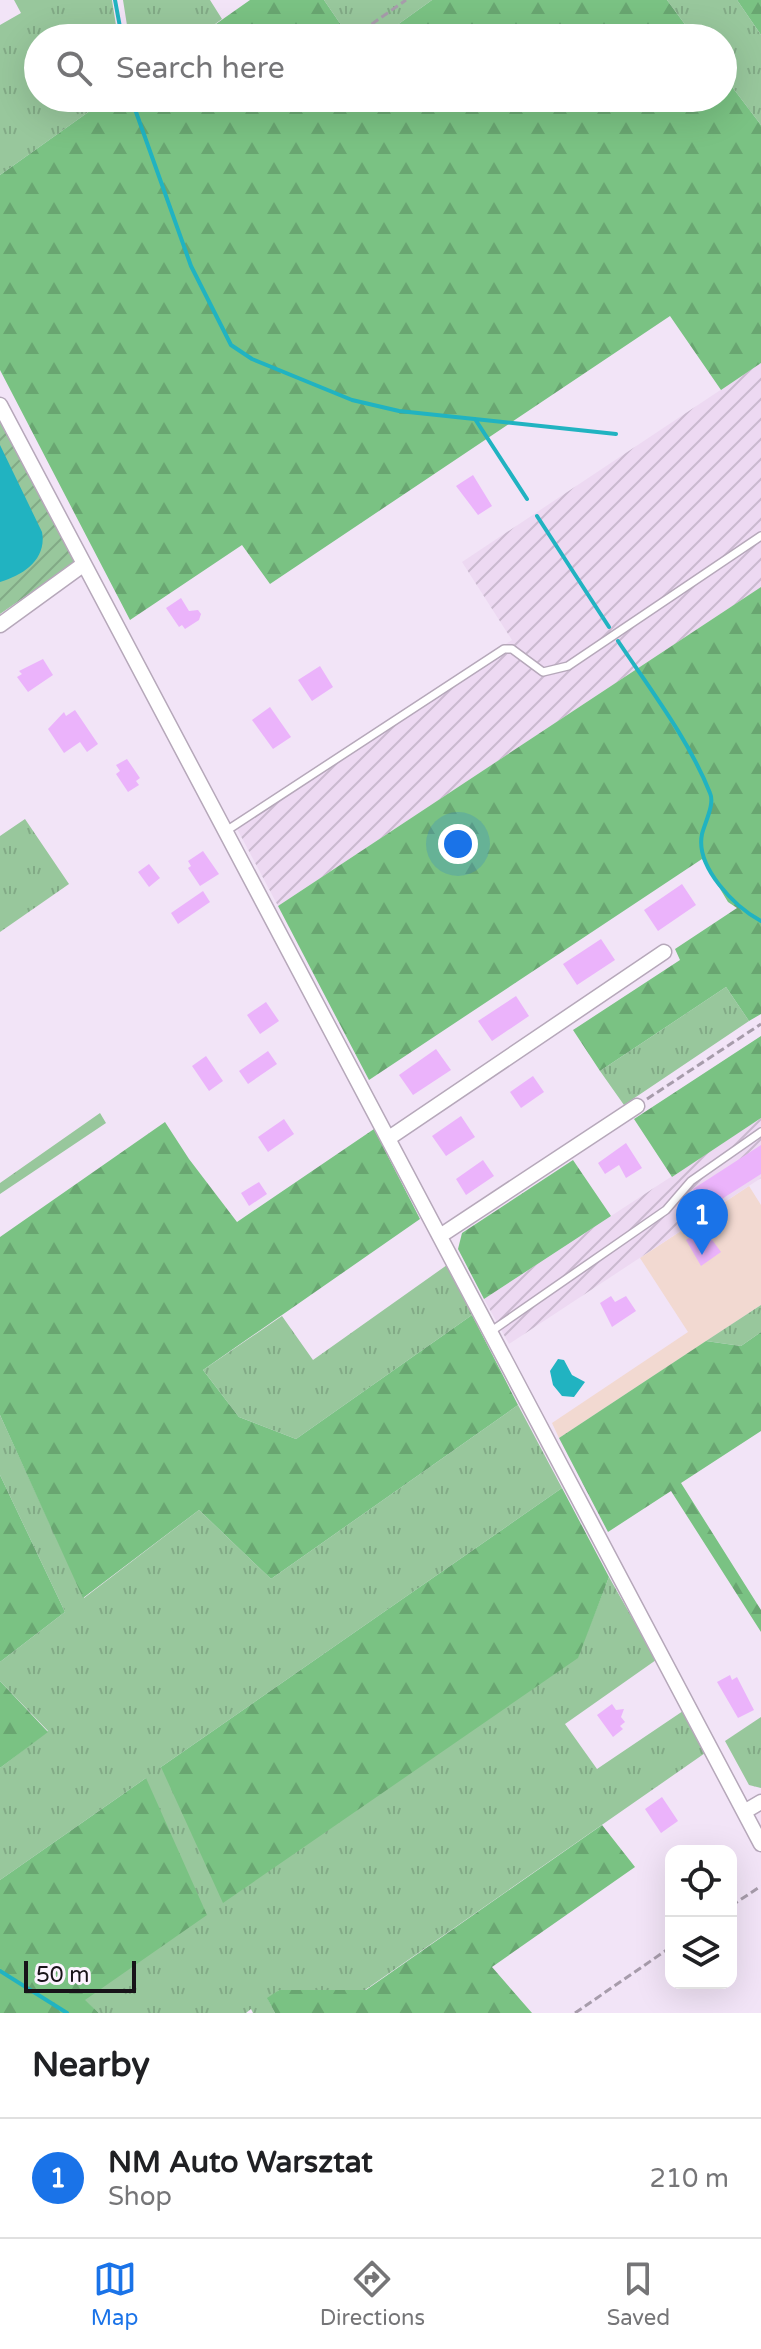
<!DOCTYPE html>
<style>
body{margin:0;font-family:"Varela Round",sans-serif;background:#f6f6f6;color:#202124}
.controls{position:absolute;right:24px;bottom:24px;display:grid;overflow:hidden;border-radius:16px;box-shadow:0 8px 32px #0002}
.controls button{width:72px;height:72px;display:grid;place-items:center;padding:0;border:0;border-bottom:2px solid #e0e0e0;background:#fff;color:#202124;font:40px sans-serif}
.scale{position:absolute;left:24px;bottom:20px;width:112px;box-sizing:border-box;padding-left:8px;border:4px solid #181319;border-top:0;font-size:22px;line-height:28px;white-space:nowrap;color:#181319;-webkit-text-stroke:6px #fcf3ff;paint-order:stroke}
.you{position:absolute;left:458px;top:844px;width:28px;height:28px;margin:-20px;border:6px solid #fff;border-radius:50%;background:#1a73e8;box-shadow:0 0 0 12px #1a73e833}
.badge{display:grid;place-items:center;width:52px;height:52px;border-radius:50%;background:#1a73e8;color:#fff;font-size:26px;font-weight:700}
.pin{position:absolute;translate:-50% -66px;filter:drop-shadow(0 2px 4px #0008)}
.pin::after{content:'';position:absolute;top:42px;width:28px;height:24px;background:inherit;clip-path:polygon(0 0,100% 0,50% 100%)}
.list{margin:0;padding:0;list-style:none}
h2{display:flex;justify-content:space-between;align-items:center;height:104px;margin:0;padding:0 32px;font-size:34px}
h2 small{font-size:26px;font-weight:400;color:#757577}
.list li{display:grid;grid-template-columns:52px 1fr auto;gap:24px;align-items:center;box-sizing:border-box;height:120px;padding:0 32px;border-top:2px solid #e0e0e0}
.list b{display:block;font-size:30px;white-space:nowrap}
.list p{margin:0;font-size:26px;white-space:nowrap;color:#757577}
.list em{font-size:26px;font-style:normal;color:#757577}
.icon{flex:none;width:44px;height:44px;fill:none;stroke:currentColor;stroke-width:2;stroke-linecap:round;stroke-linejoin:round}
.map{position:relative;flex:none;width:761px;height:2013px;overflow:hidden}
.search{position:absolute;background:#fff;box-shadow:0 8px 32px #0002;left:24px;right:24px;top:24px;height:88px;display:flex;align-items:center;gap:20px;box-sizing:border-box;padding:0 28px;border-radius:44px;color:#757577;font-size:30px}
.sheet{height:224px;background:#fff}
nav{display:flex;justify-content:space-around;align-items:center;box-sizing:border-box;height:112px;border-top:2px solid #e0e0e0;background:#fff;font-size:22px;color:#757577}
nav a{display:grid;justify-items:center;gap:4px}
nav .on{color:#1a73e8}
.map>svg:first-child{display:block}
.commercial{fill:#f2d9d1}
.industrial{fill:url(#industrial-furrows)}
.grass{fill:url(#grass-tufts)}
.forest{fill:url(#forest-firs)}
.garden{fill:url(#garden-furrows)}
.water{fill:#21b3c1}
.lines{fill:none;stroke-linecap:round;stroke-linejoin:round}
.stream{stroke:#21b3c1;stroke-width:4}
.building{fill:#ebb3fb}
.lane-casing{stroke:#b6a8ba;stroke-width:10}
.street-casing{stroke:#b6a8ba;stroke-width:17}
.path{stroke:#a79cab;stroke-width:3;stroke-dasharray:8 4;stroke-linecap:butt}
.lane{stroke:#fff;stroke-width:7}
.street{stroke:#fff;stroke-width:14}
</style>
<div class="map">
<svg width="761" height="2013" viewBox="0 0 761 2013">
<defs>
<pattern id="industrial-furrows" width="10" height="10" patternUnits="userSpaceOnUse" patternTransform="scale(2)"><rect width="10" height="10" fill="#edd9f2"/><path d="M-1 1l2-2M0 10L10 0M9 11l2-2" fill="none" stroke="#cab9cf"/></pattern>
<pattern id="grass-tufts" width="24" height="20" patternUnits="userSpaceOnUse" patternTransform="scale(2)"><rect width="24" height="20" fill="#98c79c"/><path d="M3 7l-1-3M5 7V3M7 7l1-3M15 17l-1-3M17 17v-4M19 17l1-3" fill="none" stroke="#82aa86"/></pattern>
<pattern id="forest-firs" width="22" height="20" patternUnits="userSpaceOnUse" patternTransform="scale(2)"><rect width="22" height="20" fill="#7ac283"/><path d="M5 1l3.5 6h-7zM16 11l3.5 6h-7z" fill="#69a671"/></pattern>
<pattern id="garden-furrows" width="10" height="10" patternUnits="userSpaceOnUse" patternTransform="scale(2)"><rect width="10" height="10" fill="#98c79c"/><path d="M-1 1l2-2M0 10L10 0M9 11l2-2" fill="none" stroke="#82aa86"/></pattern>
</defs>
<rect width="100%" height="100%" fill="#f2e4f7"/>
<path class="commercial" d="M749,1186L761,1205V1305L559,1438L552,1423L688,1332L640,1258Z"/>
<path class="industrial" d="M761,363V587L278,906L235,825L512,640L462,562Z
M761,1118V1178L509,1344L484,1299Z"/>
<path class="grass" d="M14,0H112L118,38H38V98H108L0,175V25L21,13Z
M123,0H210L222,19L196,38H129Z
M324,0H432L379,38H350Z
M667,0H737L761,35V125L723,75V38H695Z
M25,819L69,884L0,932V836Z
M726,987L749,1021L624,1105L600,1071Z
M100,1113L106,1123L0,1194V1183Z
M447,1265L472,1315L296,1439L239,1417L203,1370L282,1316L313,1360Z
M761,1305V1332L741,1346L706,1341Z
M518,1405L562,1488L161,1767L577,1658L609,1577L656,1660L565,1724L597,1769L683,1711L708,1751L365,1990H279L268,1999L275,2013H253L251,2009L246,2013H99L84,2000L146,1778L0,1880V1768L48,1731L0,1681V1662L65,1612L0,1475V1415L84,1598L199,1510L271,1579Z
M761,1717V1788L749,1785L725,1741Z"/>
<path class="forest" d="M250,0H324L350,38H196Z
M432,0H667L695,38H379Z
M737,0H761V35Z
M723,75L761,125V363L721,390L670,316L270,584L242,545L130,620L0,370V175L108,98H723Z
M761,587V1014L749,1021L726,987L600,1071L573,1030L680,960L675,949L737,908L728,902L702,859L369,1080L278,906Z
M761,1036V1118L672,1177L634,1119Z
M165,1122L189,1159L237,1222L374,1129L420,1219L203,1370L239,1417L296,1439L472,1315L518,1405L271,1579L199,1510L83,1598L0,1415V1237Z
M573,1160L611,1216L484,1299L458,1249L462,1233Z
M761,1332V1431L681,1483L761,1610V1632L671,1491L608,1532L559,1438L706,1341L741,1346Z
M0,1475L65,1612L0,1662Z
M562,1488L609,1577L578,1658L223,1903L161,1767Z
M0,1681L48,1732L0,1768Z
M146,1778L207,1915L85,2000L99,2013H0V1880Z
M602,1825L635,1867L492,1967L532,2013H275L267,1998L279,1990H366Z"/>
<path class="garden" d="M0,422L75,562L0,614Z"/>
<path class="water" d="M0,445L42,532C47,559 24,575 0,582Z
M558,1359L564,1360L572,1375L585,1382L574,1397L562,1396L553,1385L550,1371Z"/>
<g class="lines">
<path class="stream" d="M115,0L122,38
M131,98L191,266L231,345L252,359L352,400L399,411L616,434
M475,419L527,499
M537,516L609,627
M618,641C650,689 689,740 710,793C715,804 705,822 702,834C695,867 735,907 761,921
M0,1971L67,2013"/>
</g>
<path class="building" d="M473,475L492,506L478,515L456,486Z
M181,598L189,611L198,610L201,614L199,620L185,629L182,625L179,627L166,608Z
M43,659L53,675L28,692L17,677L22,674L19,671Z
M320,666L333,687L312,701L298,680Z
M270,707L291,737L273,749L252,720Z
M75,710L98,744L87,752L80,742L64,753L48,729L64,712L66,716Z
M127,759L140,778L136,781L139,785L128,792L116,774L120,771L116,765Z
M203,851L219,874L200,886L188,868L191,866L188,861Z
M149,864L160,878L149,887L138,872Z
M682,884L696,905L658,931L644,910Z
M203,891L210,902L178,924L171,913Z
M601,939L615,960L577,985L563,964Z
M516,996L529,1016L492,1041L478,1021Z
M266,1002L279,1021L260,1034L247,1015Z
M436,1049L451,1070L413,1095L399,1075Z
M268,1051L277,1064L248,1084L239,1071Z
M206,1056L223,1081L209,1091L192,1066Z
M533,1076L544,1092L521,1108L510,1092Z
M461,1116L475,1137L446,1156L432,1136Z
M284,1119L294,1134L268,1152L258,1137Z
M626,1143L642,1168L626,1178L619,1165L605,1174L598,1163Z
M761,1145V1174L706,1209L693,1189Z
M483,1160L494,1176L466,1195L456,1179Z
M259,1182L267,1194L249,1206L241,1193Z
M697,1232L704,1242L710,1237L721,1252L701,1266L686,1240Z
M611,1296L615,1302L626,1296L636,1311L612,1327L600,1303Z
M730,1675L732,1680L737,1677L754,1710L738,1718L717,1682Z
M612,1704L616,1710L624,1709L621,1717L625,1722L620,1726L623,1729L613,1737L597,1715Z
M662,1797L678,1821L661,1833L645,1809Z"/>
<g class="lines">
<defs>
<path id="lane" d="M226,831L504,649H512L543,672L568,666L761,536
M490,1332L666,1210L691,1181L761,1132"/>
<path id="street" d="M0,405L761,1844
M0,625L84,564
M389,1138L664,952
M440,1236L637,1106
M744,1812L761,1802"/>
</defs>
<use href="#lane" class="lane-casing"/>
<use href="#street" class="street-casing"/>
<path class="path" d="M352,38L406,0
M647,1099L761,1024
M731,1906L761,1886
M575,2013L671,1947"/>
<use href="#lane" class="lane"/>
<use href="#street" class="street"/>
</g>
</svg>
<div class="controls">
<button><svg class="icon" aria-label="locate" viewBox="0 0 24 24"><circle cx="12" cy="12" r="6"/><path d="M12 2v4M12 18v4M2 12h4M18 12h4"/></svg></button>
<button><svg class="icon" aria-label="layers" viewBox="0 0 24 24"><path d="M12 4l9 5-9 5-9-5zM3 14l9 5 9-5"/></svg></button>
</div>
<div class="scale">50 m</div>
<div class="you"></div>
<div class="pin badge" style="left:702px;top:1255px">1</div>
<div class="search"><svg class="icon" aria-label="search" viewBox="0 0 24 24"><circle cx="10" cy="10" r="6"/><path d="M15 15l6 6"/></svg>Search here</div>
</div>
<section class="sheet">
<h2>Nearby<small></small></h2>
<ul class="list">
<li><span class="badge">1</span><div><b>NM Auto Warsztat</b><p>Shop</p></div><em>210 m</em></li>
</ul>
</section>
<nav>
<a class="on"><svg class="icon" aria-label="map" viewBox="0 0 24 24"><path d="M3 6l6-2 6 2 6-2v14l-6 2-6-2-6 2zM9 4v14M15 6v14"/></svg>Map</a>
<a><svg class="icon" aria-label="directions" viewBox="0 0 24 24"><path d="M12 3l9 9-9 9-9-9zM9 14v-3h6M13 9l2 2-2 2"/></svg>Directions</a>
<a><svg class="icon" aria-label="saved" viewBox="0 0 24 24"><path d="M7 4h10v16l-5-4-5 4z"/></svg>Saved</a>
</nav>
